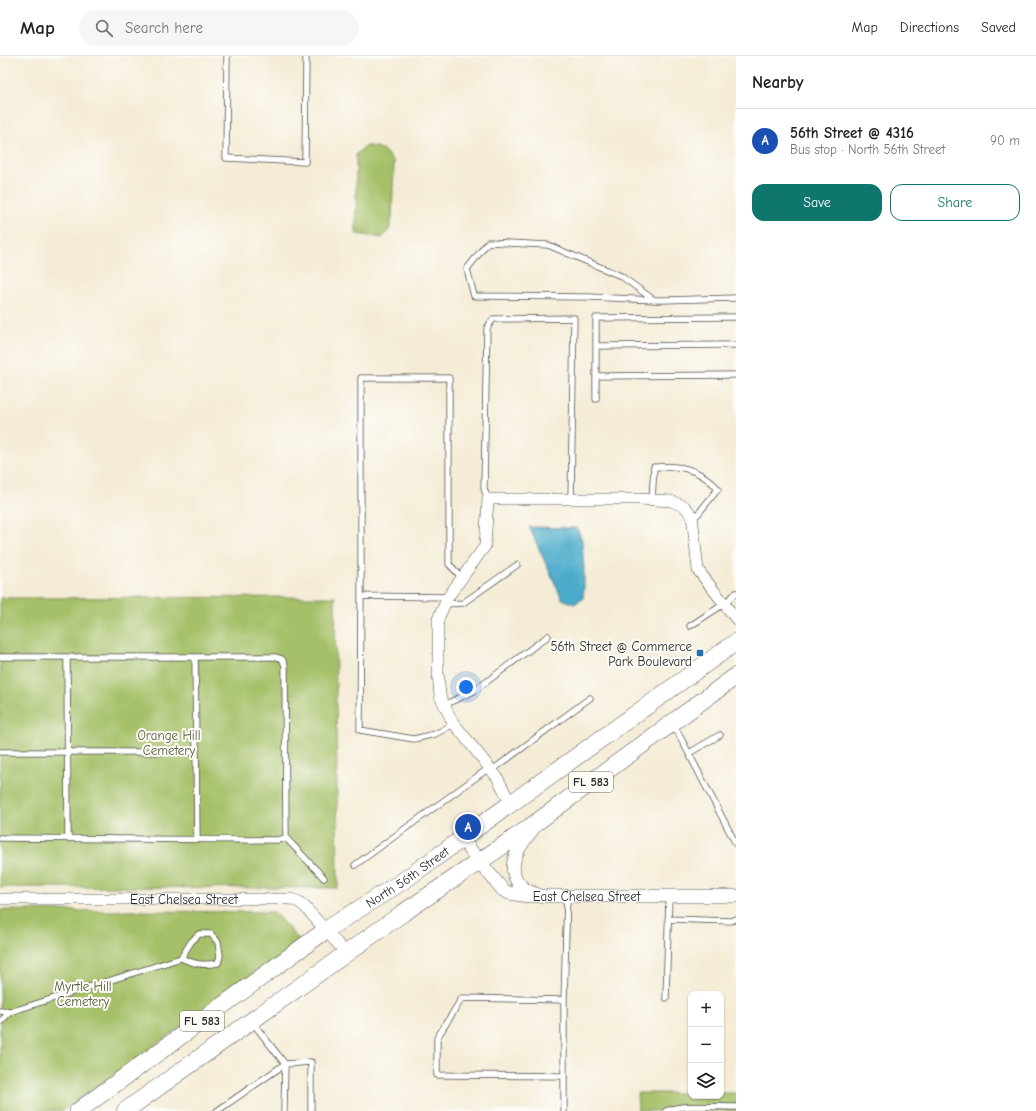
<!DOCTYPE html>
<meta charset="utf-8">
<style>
body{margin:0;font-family:"Comic Neue",sans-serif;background:#f6f6f6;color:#222}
.controls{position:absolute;right:12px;bottom:12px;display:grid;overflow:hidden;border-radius:8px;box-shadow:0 1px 3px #0004}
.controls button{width:36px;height:36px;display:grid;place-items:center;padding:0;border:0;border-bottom:1px solid #e0e0e0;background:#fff;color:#222;font:20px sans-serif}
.you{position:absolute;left:466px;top:631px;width:14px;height:14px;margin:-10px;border:3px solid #fff;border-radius:50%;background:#1a73e8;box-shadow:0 0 0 6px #1a73e833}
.badge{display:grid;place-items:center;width:26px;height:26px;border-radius:50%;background:#0f766e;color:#fff;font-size:13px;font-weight:700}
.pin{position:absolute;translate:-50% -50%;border:2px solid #fff;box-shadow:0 1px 4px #0006}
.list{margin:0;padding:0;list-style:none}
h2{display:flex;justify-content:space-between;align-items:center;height:52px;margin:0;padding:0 16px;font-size:17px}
h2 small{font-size:13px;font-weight:400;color:#767676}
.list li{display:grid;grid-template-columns:26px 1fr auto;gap:12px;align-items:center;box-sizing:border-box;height:64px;padding:0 16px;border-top:1px solid #e0e0e0}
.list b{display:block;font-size:15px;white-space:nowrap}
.list p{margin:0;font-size:13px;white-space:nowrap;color:#767676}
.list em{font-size:13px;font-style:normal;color:#767676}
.actions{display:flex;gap:8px;padding:12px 16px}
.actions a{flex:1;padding:9px 0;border:1px solid #0f766e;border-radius:12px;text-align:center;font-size:14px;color:#0f766e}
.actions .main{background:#0f766e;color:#fff}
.icon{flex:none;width:22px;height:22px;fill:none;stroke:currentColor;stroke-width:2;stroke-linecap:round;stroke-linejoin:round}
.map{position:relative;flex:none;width:736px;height:1055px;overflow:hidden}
header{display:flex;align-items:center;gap:24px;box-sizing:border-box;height:56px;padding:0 20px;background:#fff;border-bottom:1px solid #e0e0e0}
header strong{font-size:19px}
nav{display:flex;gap:22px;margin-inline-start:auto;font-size:14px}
.search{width:280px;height:36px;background:#f6f6f6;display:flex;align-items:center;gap:10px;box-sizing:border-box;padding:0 14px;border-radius:22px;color:#767676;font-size:15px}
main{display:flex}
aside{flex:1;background:#fff}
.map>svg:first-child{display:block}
.green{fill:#a5c067;stroke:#687649}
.water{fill:#4cabcb;stroke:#3c6b7b}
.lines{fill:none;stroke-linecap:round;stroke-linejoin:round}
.service-casing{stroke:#494845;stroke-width:7}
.minor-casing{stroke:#494845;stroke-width:12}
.tertiary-casing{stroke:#494845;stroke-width:14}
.primary-casing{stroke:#494845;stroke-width:18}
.service{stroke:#fff;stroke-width:5.5}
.minor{stroke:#fff;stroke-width:11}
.tertiary{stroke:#fff;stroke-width:13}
.primary{stroke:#fff;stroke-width:17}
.poi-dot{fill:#1f6fb2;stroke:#fdfcf7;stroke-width:1.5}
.labels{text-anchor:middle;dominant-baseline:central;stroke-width:4;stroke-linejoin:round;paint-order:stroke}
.shield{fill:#fdfcf7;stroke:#6a6a68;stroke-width:1}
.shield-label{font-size:12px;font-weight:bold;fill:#2b2b2b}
.poi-label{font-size:13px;fill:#2b2b2b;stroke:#fdfcf7;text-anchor:end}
.park-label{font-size:13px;fill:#565f40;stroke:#fdfcf7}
.street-label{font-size:13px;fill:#2b2b2b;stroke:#fdfcf7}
</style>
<header>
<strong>Map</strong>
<div class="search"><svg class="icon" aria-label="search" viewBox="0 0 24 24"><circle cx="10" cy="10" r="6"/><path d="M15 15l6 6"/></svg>Search here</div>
<nav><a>Map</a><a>Directions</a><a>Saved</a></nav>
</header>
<main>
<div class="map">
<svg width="736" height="1055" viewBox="0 0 736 1055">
<rect width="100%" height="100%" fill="#fdfcf7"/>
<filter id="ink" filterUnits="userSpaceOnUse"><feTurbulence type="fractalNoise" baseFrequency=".025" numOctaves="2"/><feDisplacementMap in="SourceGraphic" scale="8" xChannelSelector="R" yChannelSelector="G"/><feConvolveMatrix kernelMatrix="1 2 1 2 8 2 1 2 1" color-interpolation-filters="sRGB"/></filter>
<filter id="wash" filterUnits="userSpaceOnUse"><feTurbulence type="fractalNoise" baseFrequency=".012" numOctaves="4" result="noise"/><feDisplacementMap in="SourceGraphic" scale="16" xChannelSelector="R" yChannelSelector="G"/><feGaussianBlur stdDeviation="0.9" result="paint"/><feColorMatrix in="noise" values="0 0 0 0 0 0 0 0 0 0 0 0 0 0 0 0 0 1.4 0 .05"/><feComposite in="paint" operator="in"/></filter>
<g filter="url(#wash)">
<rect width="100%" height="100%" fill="#f4ecd6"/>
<path class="green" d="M366,90C383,91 384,94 394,106L392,162L389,174L382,182L357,178L356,176V98Z
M335,541L338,832L0,831V542Z
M0,854L274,856L301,886L62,1055H0Z
M637,1037H691V1040H721V1037H736V1055H638Z"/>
<path class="water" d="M529,471L577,472L582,484L584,513V531L583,543L574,548L562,543Z"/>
</g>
<g filter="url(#ink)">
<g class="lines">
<defs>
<path id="service" d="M227,0L226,102L305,106L306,0
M654,244L621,220L548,189L488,186L467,213L474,240L590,241L654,244H663L736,242
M736,261L596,262V320L736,319
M596,290L736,289
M596,320V343
M488,443L484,433L487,272L493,263L574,262L571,443
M652,444L654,411C661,411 669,410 676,411C692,412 708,421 718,433L698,458L693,462
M361,540L448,541
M445,548L463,547L517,509
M690,570L724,548L736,537
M0,601H276L282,603L285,609L286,782L324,822
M195,601L197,783
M67,602L68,783
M444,649L474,635L548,580
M454,668L435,678L414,683L360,674L361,540V322H449V508L462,522
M674,669L736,788
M0,696H196
M689,697L720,679
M491,715L590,642
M0,782L277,784L286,782
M355,809L489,712
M668,863L731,865L736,863
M666,942L669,841
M0,955L10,956
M0,966L10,956L181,902L191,886L199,878H211L218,886L220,900L218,907C202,910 195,908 181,902
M564,1020L437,1019V982L462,942L564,944
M217,1055L285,1008L253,967
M284,1055L285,1008L311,1006V1055
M564,1055V944L567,840
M666,1055C681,1048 718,1051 736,1051"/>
<g id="minor">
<path d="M511,748L497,721L452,665L440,640L438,617V563L448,541L485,490L488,443H639L671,445L684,450L692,459L698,514L736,563"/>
<path id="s1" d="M0,843H291L299,846L305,851L346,897"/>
</g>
<g id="tertiary">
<path d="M533,773C523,786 508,803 515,821C519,831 526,835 536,838"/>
<path id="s2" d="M462,783L479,805L503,834L509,837L528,840H736"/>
</g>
<g id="primary">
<path id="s3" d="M78,1055L326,874L403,825L736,586"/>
<path d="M125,1055L403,857L526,774L736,620"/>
</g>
</defs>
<use href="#service" class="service-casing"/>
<use href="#minor" class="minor-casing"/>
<use href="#tertiary" class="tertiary-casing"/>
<use href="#primary" class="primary-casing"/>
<use href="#service" class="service"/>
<use href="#minor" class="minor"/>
<use href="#tertiary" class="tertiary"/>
<use href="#primary" class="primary"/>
</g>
</g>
<rect class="poi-dot" x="696" y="593" width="8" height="8" rx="2"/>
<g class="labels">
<g class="shield">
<rect x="569" y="716" width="44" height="20" rx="3"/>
<rect x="180" y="955" width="44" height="20" rx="3"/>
</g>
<g class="shield-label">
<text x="591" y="726">FL 583</text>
<text x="202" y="965">FL 583</text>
</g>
<g class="poi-label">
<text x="692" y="590">56th Street @ Commerce<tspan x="692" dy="15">Park Boulevard</tspan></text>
</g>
<g class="park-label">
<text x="169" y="679">Orange Hill<tspan x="169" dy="15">Cemetery</tspan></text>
<text x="83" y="930">Myrtle Hill<tspan x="83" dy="15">Cemetery</tspan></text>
</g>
<g class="street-label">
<text stroke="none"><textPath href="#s3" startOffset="404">North 56th Street</textPath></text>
<text stroke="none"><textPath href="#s2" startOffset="150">East Chelsea Street</textPath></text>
<text stroke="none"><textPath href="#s1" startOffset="184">East Chelsea Street</textPath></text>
</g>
</g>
</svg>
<div class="controls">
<button>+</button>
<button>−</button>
<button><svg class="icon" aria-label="layers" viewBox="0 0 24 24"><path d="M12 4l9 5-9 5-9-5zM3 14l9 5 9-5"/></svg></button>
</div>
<div class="you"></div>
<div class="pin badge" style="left:468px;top:771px;background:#1a4fb4">A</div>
</div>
<aside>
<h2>Nearby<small></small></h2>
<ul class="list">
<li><span class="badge" style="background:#1a4fb4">A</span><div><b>56th Street @ 4316</b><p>Bus stop · North 56th Street</p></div><em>90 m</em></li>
</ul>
<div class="actions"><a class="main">Save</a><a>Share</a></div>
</aside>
</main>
